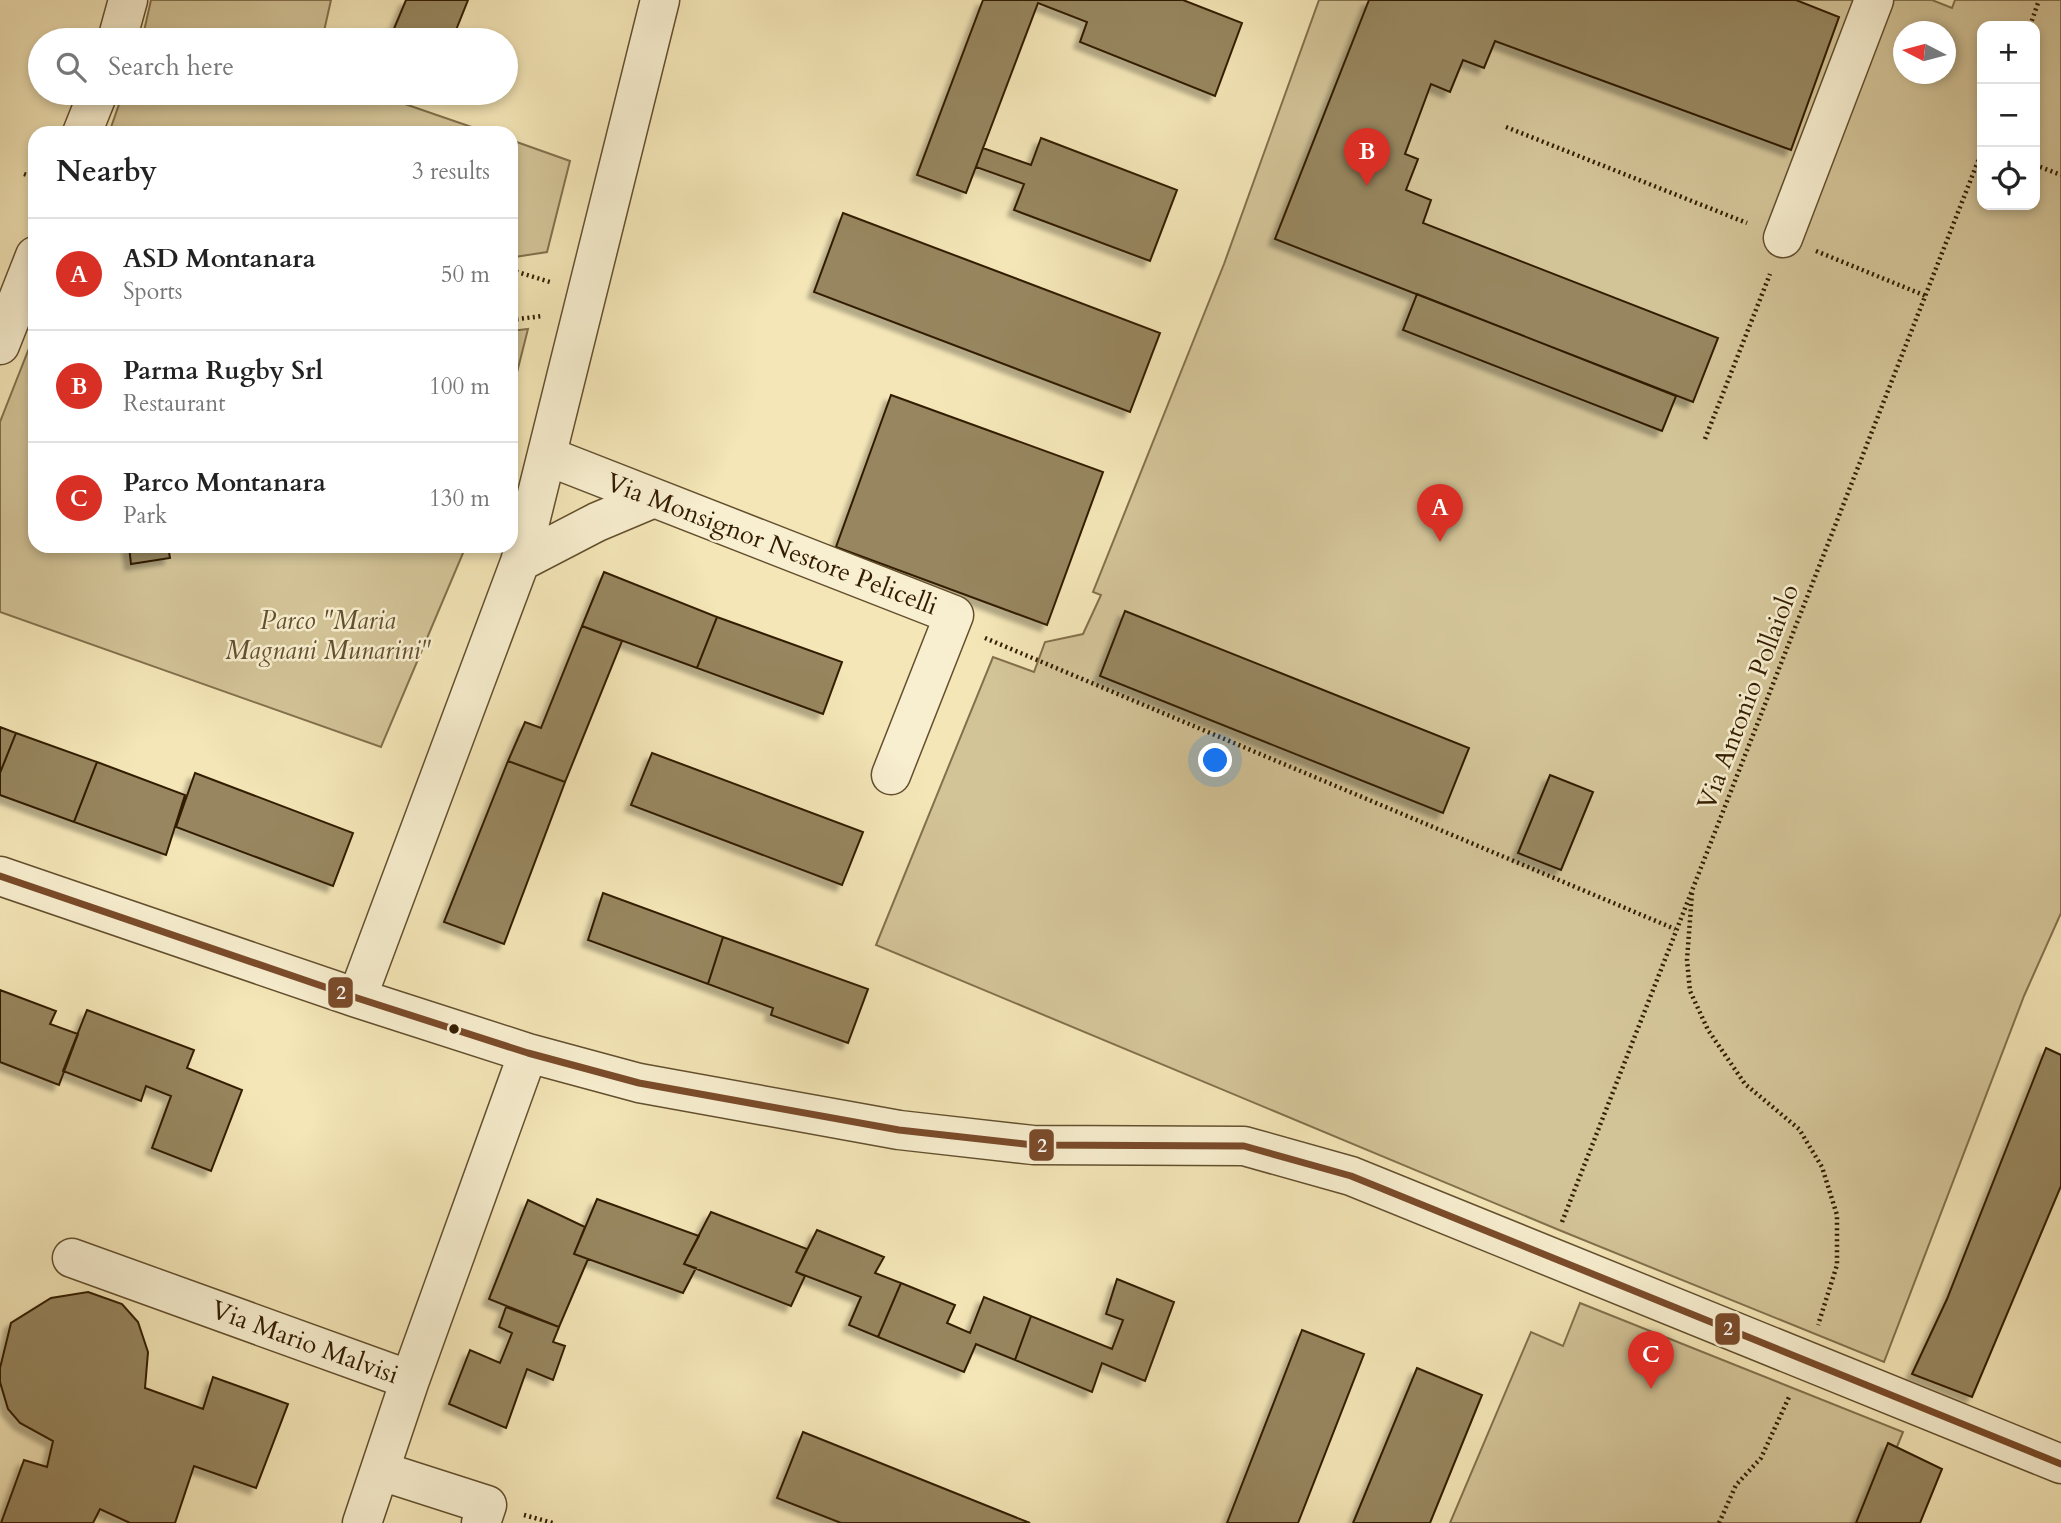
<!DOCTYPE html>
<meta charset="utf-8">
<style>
body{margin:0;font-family:Cardo,serif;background:#f6f6f6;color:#222}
.controls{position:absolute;right:21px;top:21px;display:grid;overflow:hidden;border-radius:14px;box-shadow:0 4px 10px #0003}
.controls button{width:63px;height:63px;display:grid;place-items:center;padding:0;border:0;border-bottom:2px solid #e0e0e0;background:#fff;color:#222;font:35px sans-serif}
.compass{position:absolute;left:1893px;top:21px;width:63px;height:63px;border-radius:50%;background:#fff;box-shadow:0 4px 10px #0003;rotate:276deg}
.you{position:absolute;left:1216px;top:761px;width:24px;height:24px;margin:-18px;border:5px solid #fff;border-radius:50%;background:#1a73e8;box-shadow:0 0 0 10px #1a73e833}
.badge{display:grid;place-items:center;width:46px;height:46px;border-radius:50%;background:#d93025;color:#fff;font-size:23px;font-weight:700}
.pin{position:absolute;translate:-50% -58px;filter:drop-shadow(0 2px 4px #0008)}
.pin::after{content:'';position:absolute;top:37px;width:24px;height:21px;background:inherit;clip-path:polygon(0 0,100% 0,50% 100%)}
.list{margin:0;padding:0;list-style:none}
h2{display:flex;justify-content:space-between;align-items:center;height:91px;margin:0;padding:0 28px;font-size:30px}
h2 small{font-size:23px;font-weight:400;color:#767676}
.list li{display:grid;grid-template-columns:46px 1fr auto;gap:21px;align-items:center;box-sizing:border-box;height:112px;padding:0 28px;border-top:2px solid #e0e0e0}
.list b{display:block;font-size:26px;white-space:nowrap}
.list p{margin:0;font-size:23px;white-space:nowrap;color:#767676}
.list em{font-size:23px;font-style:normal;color:#767676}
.icon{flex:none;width:38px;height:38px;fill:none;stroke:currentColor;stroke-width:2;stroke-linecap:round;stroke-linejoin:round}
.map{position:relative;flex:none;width:2061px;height:1523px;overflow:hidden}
.search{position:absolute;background:#fff;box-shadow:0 4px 10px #0003;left:28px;top:28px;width:490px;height:77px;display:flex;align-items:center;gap:18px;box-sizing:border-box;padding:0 24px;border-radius:38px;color:#767676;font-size:26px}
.panel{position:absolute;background:#fff;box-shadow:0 4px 10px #0003;left:28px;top:126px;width:490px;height:427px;border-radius:21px}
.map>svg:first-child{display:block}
.green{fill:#d3c498;stroke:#83704c;stroke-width:2;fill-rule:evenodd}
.building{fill:#97865f;stroke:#331d00;stroke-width:2;filter:url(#shadow)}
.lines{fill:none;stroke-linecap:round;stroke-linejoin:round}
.minor-casing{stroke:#634f2e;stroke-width:41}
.path{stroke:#331d00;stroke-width:4.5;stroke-dasharray:2 3.5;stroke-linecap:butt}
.minor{stroke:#f8efd0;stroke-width:38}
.bus-1-casing{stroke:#f8efd0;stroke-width:12}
.bus-1{stroke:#7a4b2a;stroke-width:7}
.bus-dot{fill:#331d00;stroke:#f8efd0;stroke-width:2.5}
.labels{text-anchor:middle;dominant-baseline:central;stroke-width:5;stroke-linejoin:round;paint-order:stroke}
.street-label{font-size:26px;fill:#331d00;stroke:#f8efd0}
.park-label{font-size:26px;font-style:italic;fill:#634f2e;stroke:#f8efd0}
.line-badge{stroke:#f8efd0;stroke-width:2.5}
.badge-label{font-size:19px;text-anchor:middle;font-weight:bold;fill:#fff}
</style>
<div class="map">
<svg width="2061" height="1523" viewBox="0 0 2061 1523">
<defs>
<filter id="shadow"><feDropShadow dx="-6" dy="6" stdDeviation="2" flood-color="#0004"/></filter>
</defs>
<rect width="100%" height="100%" fill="#f4e6b7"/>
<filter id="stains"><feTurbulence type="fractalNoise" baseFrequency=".00286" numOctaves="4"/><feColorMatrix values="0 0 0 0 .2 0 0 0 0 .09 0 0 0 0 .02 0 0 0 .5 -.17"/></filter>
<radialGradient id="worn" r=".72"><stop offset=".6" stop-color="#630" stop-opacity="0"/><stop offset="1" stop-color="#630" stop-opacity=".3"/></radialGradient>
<path class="green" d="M151,0H331L322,40H142Z
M1319,0H1932L1952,8L1955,0H2061V913L2024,996L1884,1362L1559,1230L876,945L993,657L1034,672L1045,642L1083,634L1101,595L1093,592L1224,264ZM1982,26H2035V205H1982ZM1904,32H1946V74H1904Z
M123,93H373L489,133H109Z
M511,140L570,161L547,252L515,257L511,271V331L528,329L511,396Z
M35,333V546H466L381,747L0,612V422Z
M1580,1303L1903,1432L1866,1523H1450L1531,1332L1563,1346Z"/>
<path class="building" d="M406,0H468L452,40H416L393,31Z
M983,0H1183L1242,23L1215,96L1080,42L1087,22L1038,3L966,193L917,175Z
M1369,0H1796L1839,17L1791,150L1495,41L1484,68L1463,60L1450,92L1431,84L1405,154L1418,159L1406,190L1431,200L1423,223L1718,338L1693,402L1275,239Z
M1041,138L1177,190L1150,261L1014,210L1024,184L976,167L983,148L1031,165Z
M843,213L1160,333L1130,412L814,292Z
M1417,294L1676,396L1662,431L1403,330Z
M891,395L1103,472L1047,625L836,547Z
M129,546H168L170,558L131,564Z
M604,572L717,617L697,668L582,626Z
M1125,611L1469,748L1443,813L1100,676Z
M717,617L842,662L823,714L697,668Z
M582,626L622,641L565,782L508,761L525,722L541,728Z
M0,727L16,733L0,773Z
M16,733L97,762L74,822L0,795V773Z
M652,753L863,832L842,885L631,805Z
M508,761L565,782L504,944L444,922Z
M97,762L185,795L166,855L74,822Z
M195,773L353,833L333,886L176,827Z
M1550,775L1593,792L1561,870L1518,853Z
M603,893L723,937L708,984L588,940Z
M723,937L868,989L848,1043L771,1015L773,1008L708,984Z
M0,990L56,1011L50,1024L78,1034L59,1085L0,1062Z
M87,1010L194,1050L187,1068L242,1090L211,1171L152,1148L171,1096L146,1086L141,1101L63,1071Z
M2046,1048L2061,1055V1186L1972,1397L1912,1374L1947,1299Z
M597,1199L699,1236L684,1264L696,1268L683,1293L574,1254Z
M528,1200L585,1227L574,1254L588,1259L559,1327L489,1299Z
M711,1212L807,1249L796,1272L805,1276L791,1306L684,1264Z
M817,1230L884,1257L875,1273L901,1283L878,1337L849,1325L861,1297L796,1272Z
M1117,1279L1174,1302L1145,1381L1102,1363L1092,1392L1015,1360L1031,1316L1112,1349L1123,1320L1106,1314Z
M901,1283L955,1305L947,1323L970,1333L984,1297L1031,1316L1015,1360L976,1344L964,1372L878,1337Z
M88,1292L122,1304L138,1322L148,1352L145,1388L203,1409L213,1377L288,1404L256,1488L194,1466L175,1523H130L100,1509L93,1523H1L24,1460L47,1467L53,1441L20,1423L8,1409L0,1382V1368L11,1323L51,1298Z
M506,1307L559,1327L553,1342L565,1346L553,1380L527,1369L506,1428L449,1404L470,1350L500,1363L512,1333L499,1327Z
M1302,1330L1364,1354L1298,1523H1227Z
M1417,1368L1482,1395L1430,1523H1353Z
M803,1432L1030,1523H841L777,1498Z
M1888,1443L1942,1469L1920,1523H1856Z"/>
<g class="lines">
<defs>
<path id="minor" d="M117,40L128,0
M82,133L98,93
M1783,238L1874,0
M0,345L35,256
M547,456L954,615L891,775
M520,562L597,522L654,498
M0,876L357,998L528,1053L639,1083L899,1130L1033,1145L1244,1146L1351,1176L2061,1464
M357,998L520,562L660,0
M72,1258L410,1380L528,1053
M381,1471L487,1505L481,1523
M362,1523L410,1380"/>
</defs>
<use href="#minor" class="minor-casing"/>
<path class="path" d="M2030,26L2039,0
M1506,127L1747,223
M2035,165L2061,175
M24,174L35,178
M1816,251L1926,296
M511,270L550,282
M511,320L542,316
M1705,439L1770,274
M985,638L1675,929
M1692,893L1687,960L1690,991L1708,1030L1745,1084L1799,1129L1822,1167L1837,1215V1265L1818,1325
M1562,1222L1982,151
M524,1515L553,1523
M1719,1523L1736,1485L1761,1458L1790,1395"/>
<use href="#minor" class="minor"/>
<defs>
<path id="bus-1" d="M0,876L357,998L528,1053L639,1083L899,1130L1033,1145L1244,1146L1351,1176L2061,1464"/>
</defs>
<use href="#bus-1" class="bus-1-casing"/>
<use href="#bus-1" class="bus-1"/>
</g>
<circle class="bus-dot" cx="454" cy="1029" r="6"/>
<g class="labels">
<g class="street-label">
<text transform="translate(772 544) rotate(21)">Via Monsignor Nestore Pelicelli</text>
<text transform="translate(1748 697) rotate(-69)">Via Antonio Pollaiolo</text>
<text transform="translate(305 1342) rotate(20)">Via Mario Malvisi</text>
</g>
<g class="park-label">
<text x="328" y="620">Parco "Maria<tspan x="328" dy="30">Magnani Munarini"</tspan></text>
</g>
</g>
<g class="line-badge">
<rect x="327" y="976" width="27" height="33" rx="7" fill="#7a4b2a"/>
<rect x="1028" y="1128" width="27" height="34" rx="7" fill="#7a4b2a"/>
<rect x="1714" y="1312" width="27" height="34" rx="7" fill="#7a4b2a"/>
</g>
<g class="badge-label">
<text x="341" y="999">2</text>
<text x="1042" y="1152">2</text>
<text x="1728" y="1335">2</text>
</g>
<rect width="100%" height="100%" filter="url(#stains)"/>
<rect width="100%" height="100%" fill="url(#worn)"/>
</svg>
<div class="controls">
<button>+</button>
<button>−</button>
<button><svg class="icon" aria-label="locate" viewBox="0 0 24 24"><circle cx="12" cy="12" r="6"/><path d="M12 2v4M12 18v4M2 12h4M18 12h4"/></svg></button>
</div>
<svg class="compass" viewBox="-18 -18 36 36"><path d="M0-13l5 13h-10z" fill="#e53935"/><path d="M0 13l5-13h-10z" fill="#767676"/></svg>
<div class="you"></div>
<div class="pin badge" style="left:1440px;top:542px">A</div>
<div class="pin badge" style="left:1367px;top:186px">B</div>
<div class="pin badge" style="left:1651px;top:1389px">C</div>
<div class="search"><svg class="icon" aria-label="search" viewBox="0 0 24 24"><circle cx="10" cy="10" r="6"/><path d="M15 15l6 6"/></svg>Search here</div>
<section class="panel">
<h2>Nearby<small>3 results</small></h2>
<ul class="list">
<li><span class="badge">A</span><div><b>ASD Montanara</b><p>Sports</p></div><em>50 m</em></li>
<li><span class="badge">B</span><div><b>Parma Rugby Srl</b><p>Restaurant</p></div><em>100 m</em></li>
<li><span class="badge">C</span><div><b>Parco Montanara</b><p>Park</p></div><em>130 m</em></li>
</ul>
</section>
</div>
